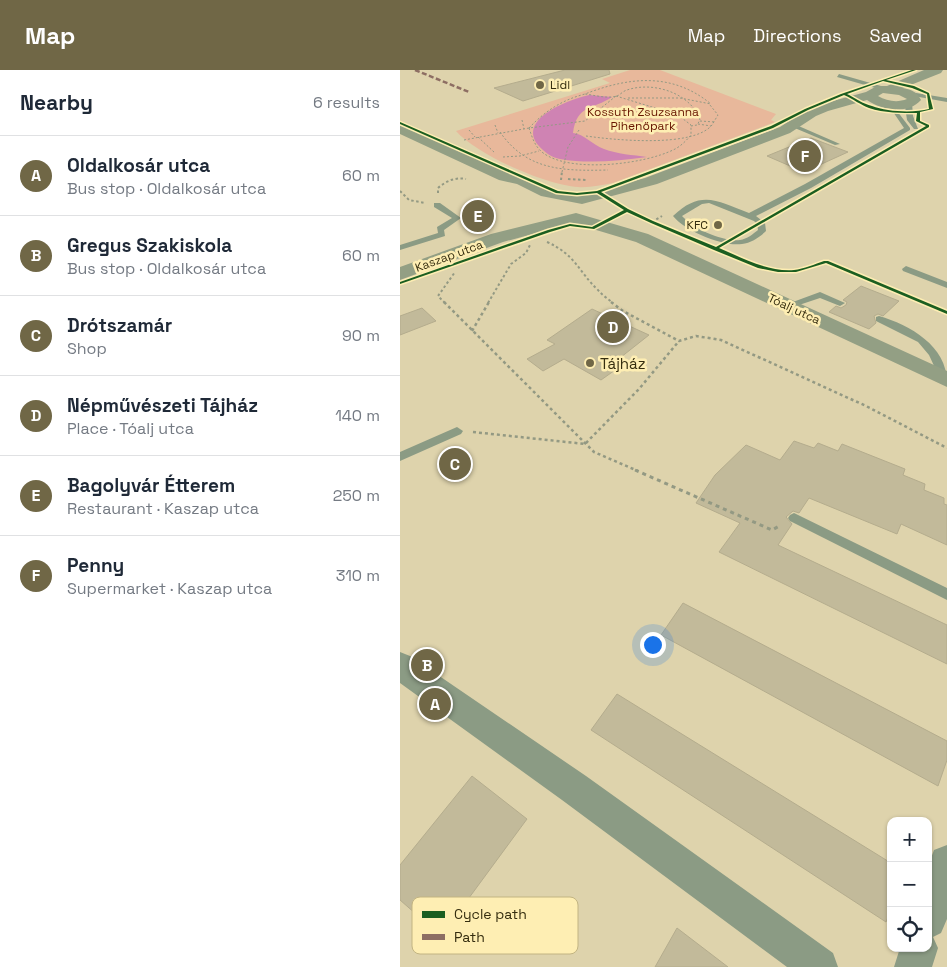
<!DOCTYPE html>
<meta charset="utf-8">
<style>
body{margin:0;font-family:"Space Grotesk",sans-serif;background:#f2f2f3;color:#1f2937}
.controls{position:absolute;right:15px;bottom:15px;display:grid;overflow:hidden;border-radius:10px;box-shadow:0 1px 4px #0004}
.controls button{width:45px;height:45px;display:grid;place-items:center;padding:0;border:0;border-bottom:1px solid #e0e1e3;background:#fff;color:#1f2937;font:25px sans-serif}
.you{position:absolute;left:252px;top:574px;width:18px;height:18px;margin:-12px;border:4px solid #fff;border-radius:50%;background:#1a73e8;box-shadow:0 0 0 8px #1a73e833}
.badge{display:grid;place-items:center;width:32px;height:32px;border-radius:50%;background:#706746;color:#fff;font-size:16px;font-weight:700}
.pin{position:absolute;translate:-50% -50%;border:2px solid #fff;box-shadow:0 1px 5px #0006}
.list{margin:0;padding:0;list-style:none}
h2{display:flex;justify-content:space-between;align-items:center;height:65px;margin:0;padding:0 20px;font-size:21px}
h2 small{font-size:16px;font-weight:400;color:#747a83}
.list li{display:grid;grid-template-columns:32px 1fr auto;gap:15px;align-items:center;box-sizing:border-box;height:80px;padding:0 20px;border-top:1px solid #e0e1e3}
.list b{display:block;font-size:19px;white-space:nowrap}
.list p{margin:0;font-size:16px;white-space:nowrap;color:#747a83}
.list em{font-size:16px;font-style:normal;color:#747a83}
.icon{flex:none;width:28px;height:28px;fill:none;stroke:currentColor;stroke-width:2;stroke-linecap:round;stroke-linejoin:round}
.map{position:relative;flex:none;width:547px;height:897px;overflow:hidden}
header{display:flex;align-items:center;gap:30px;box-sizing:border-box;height:70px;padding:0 25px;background:#706746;color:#fff}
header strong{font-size:24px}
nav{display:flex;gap:28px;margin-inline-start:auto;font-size:18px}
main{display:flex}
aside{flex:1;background:#fff}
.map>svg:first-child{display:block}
.green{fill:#e8b89b}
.water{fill:#cf83b3}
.building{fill:#c2ba9a;stroke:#b4ac8d}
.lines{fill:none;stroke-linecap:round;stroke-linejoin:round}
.path-far3{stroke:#939983;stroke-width:1;stroke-dasharray:2 2;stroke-linecap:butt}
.path-far2{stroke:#939983;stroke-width:2;stroke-dasharray:2.5 2.5;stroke-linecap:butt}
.path-far1{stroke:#939983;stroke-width:2.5;stroke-dasharray:3 3;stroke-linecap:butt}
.path{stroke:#939983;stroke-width:3;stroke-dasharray:4 4;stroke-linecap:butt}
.lane{fill:#8b9b84;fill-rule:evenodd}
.street{fill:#8b9b84;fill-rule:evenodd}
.secondary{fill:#939f84;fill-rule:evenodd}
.quiet{stroke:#8d6e63;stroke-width:2.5;stroke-dasharray:5 2.5;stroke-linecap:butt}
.cycleway-casing{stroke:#feeeb3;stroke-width:3}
.cycleway{fill:#1b5e20;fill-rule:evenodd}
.poi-dot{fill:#706746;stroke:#feeeb3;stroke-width:2}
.labels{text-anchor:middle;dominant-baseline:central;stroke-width:5;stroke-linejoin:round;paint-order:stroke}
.far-poi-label{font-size:12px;fill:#352d0f;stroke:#feeeb3;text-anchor:start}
.far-park-label{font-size:12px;fill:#681601;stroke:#feeeb3}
.far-street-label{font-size:12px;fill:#352d0f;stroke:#feeeb3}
.poi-label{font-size:15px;fill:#352d0f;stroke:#feeeb3;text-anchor:start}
.key{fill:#feeeb3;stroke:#c2b482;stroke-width:1}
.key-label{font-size:14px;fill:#352d0f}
</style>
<header>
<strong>Map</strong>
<nav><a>Map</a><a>Directions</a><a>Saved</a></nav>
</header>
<main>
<aside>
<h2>Nearby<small>6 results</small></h2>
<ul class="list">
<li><span class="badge">A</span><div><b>Oldalkosár utca</b><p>Bus stop · Oldalkosár utca</p></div><em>60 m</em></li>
<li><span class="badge">B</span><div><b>Gregus Szakiskola</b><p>Bus stop · Oldalkosár utca</p></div><em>60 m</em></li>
<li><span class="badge">C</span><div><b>Drótszamár</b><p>Shop</p></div><em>90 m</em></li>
<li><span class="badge">D</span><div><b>Népművészeti Tájház</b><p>Place · Tóalj utca</p></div><em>140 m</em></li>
<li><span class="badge">E</span><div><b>Bagolyvár Étterem</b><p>Restaurant · Kaszap utca</p></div><em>250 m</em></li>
<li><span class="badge">F</span><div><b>Penny</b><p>Supermarket · Kaszap utca</p></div><em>310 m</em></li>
</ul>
</aside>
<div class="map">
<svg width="547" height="897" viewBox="0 0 547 897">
<rect width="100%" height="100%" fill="#ded3ac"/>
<path class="green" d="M230,0H260L376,44L371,50L375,52L213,113C201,115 189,118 178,117C146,115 77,85 56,61L210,13L202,9Z"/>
<path class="water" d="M189,25L212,27C193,40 177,34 173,63C184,64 193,75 204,79C217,84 233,85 247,87C218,91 187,94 160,89C152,88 143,81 138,75C117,48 171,29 189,25Z"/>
<path class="building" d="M165,0H209L210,4L123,31L94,18Z
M411,68L448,82L404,102L367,86Z
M461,216L499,231L483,246L478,244L474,246L476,253L469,259L429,242L436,236L441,238L446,235L447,232L443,230Z
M22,238L36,251L0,265V246Z
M192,239L249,265L211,295L218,298L201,310L164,289L143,301L127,289L155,274L147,270Z
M394,371L414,378L418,373L438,381L442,374L505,399L503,405L525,414L524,420L544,428V434L547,435V475L501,454L497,464L409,428L399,443L393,441L386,447L392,454L378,475L547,555V594L319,482L340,453L296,433L315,405L346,375L380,390Z
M283,533L547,671V690L538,716L261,565Z
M217,624L491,793V840L486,852L191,660Z
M72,706L127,749L41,866L0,830V795Z
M277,858L328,897H255Z"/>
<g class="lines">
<path class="path-far3" d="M216,26L278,45L291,55V65C286,71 280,77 273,80C244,94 177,102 148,86C136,80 133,70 129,58L185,51Z
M228,28H280L311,34
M122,50L124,59
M300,51L315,52
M298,54L311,56
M95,55L98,63
M291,56L297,55L300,50C291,23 253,11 227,20C223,21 220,25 217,26C207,29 194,25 185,24C229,7 272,2 311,34
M129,58C145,41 162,30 185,24
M69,60L75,67
M100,62C127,101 164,101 208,100
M186,66C214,70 293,78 312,55C314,52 316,48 318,45L310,35
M78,67L95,83
M64,70L129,58
M103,87L120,86L139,81
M162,102L168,77L179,60"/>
<path class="path-far2" d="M168,109L186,110
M161,110L162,101
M0,121L9,130L25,133
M38,123V118C46,111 55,107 66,109
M252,152L262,146
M147,172C176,185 178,201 198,220C202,225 208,229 213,233
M45,233L38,226L55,202
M88,233L111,194L126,183L130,175"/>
<path class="path-far1" d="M44,232L194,382L238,401
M211,232L223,241L279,271L296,266L321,270L466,336L547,378
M72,261L89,232
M73,362L185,374L239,319L279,271"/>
<path class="path" d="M235,400L372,460L381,455"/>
<path class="lane" d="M439,4L488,18L489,19L486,21L437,7Z
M510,22L547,28V32L508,25Z
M509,31L512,33L513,46L518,59H514L507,50L505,36Z
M487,33H491L510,58V60L411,118L356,146L365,153L366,161C360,167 351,173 342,174C323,177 285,161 273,146C301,119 318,131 349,143L405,114L504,58ZM309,133L354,151L357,154L358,160C353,164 347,169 340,170C323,172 294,159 282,146L302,134Z
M390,54H394L440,74L435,75L390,56Z
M34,133H40L61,148L44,160L45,166L0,180V175L38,163L37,157L52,148L34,137Z
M506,196L547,212V218L503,201L502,199Z
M420,222L445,233L440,236L420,228L387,239L382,236Z
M479,246C510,255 547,276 547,312L541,311L529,285L518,272L476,251V247Z
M57,357L63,361L61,364L0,391V382Z
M394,443L547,518V530L390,451L388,448L390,445Z"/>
<path class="street" d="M0,582L10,586L186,706L433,883L438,897H387L162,730L0,613Z
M547,775V849L541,863L533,867L538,878L532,897H494L500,878H528V796L534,780Z"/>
<path class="secondary" d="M524,0H543L541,3L503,18C512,20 517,22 521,30C508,45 481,40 467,30L428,41L416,46L390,63L257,114L182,134L141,126L117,114L99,110L0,64V55L110,103L128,108L152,119L179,125L245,108L380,57L406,40L418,35L466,22L477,16H487ZM483,23L499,25L507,29C497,33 487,31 478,26Z
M176,143L248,164L547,301V317L236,172L173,153L103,172L0,210V197L91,164Z"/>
<path class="quiet" d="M15,0L69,22"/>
<defs>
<path id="cycleway" d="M512,0H516L486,10L514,16L529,23L533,39L520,42V51L529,55V57L319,178C343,188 367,202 394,200C404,199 415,194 424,191H428L547,241V244L426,193L396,202H378L358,198L314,180L251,153L227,142L194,159L170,156L150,162L0,214V212L148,160L170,154L192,157L224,140L197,123L177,125L156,123L0,54V52L158,121L177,123L197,121L371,56L405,39L441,24ZM483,11L512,18L527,24L529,39C514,43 487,42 472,36C463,34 455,28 447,24ZM444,25C453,29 461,35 469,38C484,43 502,43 517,43L516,51L526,56L316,177L253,151L228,139L201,122L373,58L408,40Z"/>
</defs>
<use href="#cycleway" class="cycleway-casing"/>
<use href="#cycleway" class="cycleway"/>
</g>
<g class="poi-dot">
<circle cx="140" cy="15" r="5"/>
<circle cx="318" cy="155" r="5"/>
<circle cx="190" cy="293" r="5"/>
</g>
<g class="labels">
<g class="far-poi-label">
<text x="150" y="15">Lidl</text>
<text x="308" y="155" text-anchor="end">KFC</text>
</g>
<g class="far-park-label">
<text x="243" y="42">Kossuth Zsuzsanna<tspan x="243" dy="14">Pihenőpark</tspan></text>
</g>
<g class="far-street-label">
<text transform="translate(49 186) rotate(-20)">Kaszap utca</text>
<text transform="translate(394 239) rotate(25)">Tóalj utca</text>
</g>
<g class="poi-label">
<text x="200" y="293">Tájház</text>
</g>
</g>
<rect x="12" y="827" width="166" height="57" rx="8" class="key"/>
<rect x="22" y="841" width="23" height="7" fill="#1b5e20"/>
<rect x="22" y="864" width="23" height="6" fill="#8d6e63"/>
<g class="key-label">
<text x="54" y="849">Cycle path</text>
<text x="54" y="872">Path</text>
</g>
</svg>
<div class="controls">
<button>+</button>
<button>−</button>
<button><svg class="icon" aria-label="locate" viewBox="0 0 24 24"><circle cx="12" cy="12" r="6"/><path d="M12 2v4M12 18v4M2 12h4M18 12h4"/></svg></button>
</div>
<div class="you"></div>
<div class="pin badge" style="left:35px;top:634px">A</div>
<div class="pin badge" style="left:27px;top:595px">B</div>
<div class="pin badge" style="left:55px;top:394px">C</div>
<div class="pin badge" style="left:213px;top:257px">D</div>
<div class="pin badge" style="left:78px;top:146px">E</div>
<div class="pin badge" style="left:405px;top:86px">F</div>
</div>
</main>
